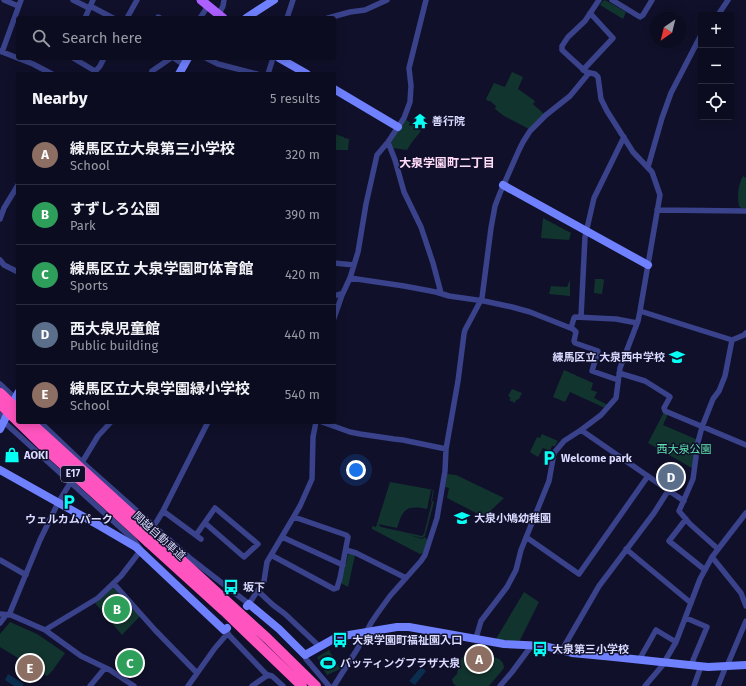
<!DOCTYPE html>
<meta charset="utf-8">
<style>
body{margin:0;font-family:"Fira Sans","Noto Sans JP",sans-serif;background:#151529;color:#f1f3f6}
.controls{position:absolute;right:12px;top:12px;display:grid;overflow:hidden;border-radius:4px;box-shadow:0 2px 10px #0003}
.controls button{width:36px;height:36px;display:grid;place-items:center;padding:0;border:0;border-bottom:1px solid #2c2c3e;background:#0c0c20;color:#f1f3f6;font:20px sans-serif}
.compass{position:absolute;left:650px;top:12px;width:36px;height:36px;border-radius:50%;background:#0c0c20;box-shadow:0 2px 10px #0003;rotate:215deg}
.you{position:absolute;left:356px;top:470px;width:14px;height:14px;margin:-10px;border:3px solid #fff;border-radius:50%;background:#1a73e8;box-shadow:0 0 0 6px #1a73e833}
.badge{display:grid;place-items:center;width:26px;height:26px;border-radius:50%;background:#b45309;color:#fff;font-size:13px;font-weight:700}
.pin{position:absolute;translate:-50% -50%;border:2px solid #fff;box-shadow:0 1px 4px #0006}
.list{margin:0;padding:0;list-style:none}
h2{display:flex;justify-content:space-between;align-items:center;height:52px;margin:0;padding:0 16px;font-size:17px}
h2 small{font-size:13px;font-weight:400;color:#9a9ba5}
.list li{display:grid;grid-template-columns:26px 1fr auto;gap:12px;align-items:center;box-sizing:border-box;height:60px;padding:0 16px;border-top:1px solid #2c2c3e}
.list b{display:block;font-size:15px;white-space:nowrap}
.list p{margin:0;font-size:13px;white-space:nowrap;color:#9a9ba5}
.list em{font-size:13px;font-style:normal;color:#9a9ba5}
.icon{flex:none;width:22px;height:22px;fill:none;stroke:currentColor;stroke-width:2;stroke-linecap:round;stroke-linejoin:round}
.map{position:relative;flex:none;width:746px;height:686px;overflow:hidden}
.search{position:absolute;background:#0c0c20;box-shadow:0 2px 10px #0003;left:16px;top:16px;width:320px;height:44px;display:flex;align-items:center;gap:10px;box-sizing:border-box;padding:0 14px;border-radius:4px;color:#9a9ba5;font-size:15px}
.panel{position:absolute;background:#0c0c20;box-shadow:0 2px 10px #0003;left:16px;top:72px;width:320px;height:352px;border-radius:4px}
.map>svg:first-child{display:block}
.green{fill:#12342e;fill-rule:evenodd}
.water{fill:#0b2d4e}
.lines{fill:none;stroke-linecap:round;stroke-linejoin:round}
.street{stroke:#39428a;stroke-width:5.5}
.secondary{stroke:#7081ff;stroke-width:8}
.primary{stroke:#ac60ff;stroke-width:9}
.highway{stroke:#ff54bf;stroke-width:10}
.highway-bridge{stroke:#ff54bf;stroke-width:10}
.labels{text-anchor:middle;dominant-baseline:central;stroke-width:3;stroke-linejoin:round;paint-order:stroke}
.shield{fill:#10102a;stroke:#9d9dbf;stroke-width:1}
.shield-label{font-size:10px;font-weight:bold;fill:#d9daff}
.poi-label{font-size:11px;font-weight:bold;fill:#d9daff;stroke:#10102a;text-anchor:start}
.park-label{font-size:11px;fill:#5fe4af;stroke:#10102a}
.street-label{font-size:11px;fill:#d9daff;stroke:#10102a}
.neighbourhood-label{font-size:12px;font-weight:bold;fill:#ffdbf7;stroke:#10102a}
</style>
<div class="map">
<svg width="746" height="686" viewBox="0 0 746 686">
<rect width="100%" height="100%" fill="#10102a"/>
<path class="green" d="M605,0L626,12L623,19L600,5L603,1Z
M512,72L523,77L518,89L535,101L533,104L544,114L529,129L504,116L495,109L496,106L490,101H488L486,99L494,83L505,87Z
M405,119L421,131L412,142L407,150L393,148L391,141Z
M334,134L344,137V138L349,139L348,150H334Z
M743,176L746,178V208H741L739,206C737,196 738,185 743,176Z
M543,218L571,233L569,240L541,238Z
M595,279H603L604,281L602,294L594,293Z
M570,280V296L549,294L551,286L567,287Z
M564,370L593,383L591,390L597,392L594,398L608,405L605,408L570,392L565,402L553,397Z
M512,389L522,393L519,399L516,400L515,403L509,400L511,398L508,396Z
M664,412L668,414L663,425L698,440L694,468L690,467L648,443Z
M542,434L558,441L555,446H552L550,451L543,448L538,457L530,452L537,437L540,438Z
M447,474L456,475L504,498L484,517L447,498L449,488L445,487Z
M390,482L434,490L432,501L434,502L425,536L422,538L409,535L422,539L425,537L428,541L423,553L420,554L372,529V526L376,527ZM431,490H433L431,501L432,502L424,534L422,536L381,527L378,524L397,528C403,509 406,505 427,509Z
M350,553L355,555L348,587L341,583L348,555Z
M112,588L115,589L140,616L122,635L95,603L100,600Z
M524,592L539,602L519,642L496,639Z
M10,622L37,634L65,653L53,670L47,676L0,647V634Z
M471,648L499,659L503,663L504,668L489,686H456L453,683L452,679L457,674L459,666L457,664Z
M329,650L340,669L327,675L317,657Z"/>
<path class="water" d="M421,667L426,671L415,685L409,681Z
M8,674L24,684L22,686H14L5,680Z"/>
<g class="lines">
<path class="street" d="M4,0L18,6
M73,0L87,7H92L113,18
M612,0L640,17L643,15L652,0
M221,10L223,6L224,0
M718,15L728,0
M158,17L160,18
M85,18L93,0
M127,18L137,0
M200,18L208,6
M287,18L293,0
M328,18L350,12L365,10L387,0
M0,51L33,64L52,74
M2,52L21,0
M73,58L95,71
M174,58L184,65
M206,58L218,64L257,74
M583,70L613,38L590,13
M93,74L100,66L104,58
M151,74L152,71L171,58
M268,74L273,58
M388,142L395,160L404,192L421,227L433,263L441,293
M648,167L662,118L671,93L701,35
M657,210L746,211
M0,219L4,208L18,185
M0,260L4,265L18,272
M334,263L354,265
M350,278L404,286L436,292L449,296L484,301L512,307L530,312L573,329L576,332L574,341L575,343L598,351L592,371L618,380
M334,296L340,294L342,295
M640,311L732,340L744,335L746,333
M581,317L585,237L594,198L624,137
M334,318L342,295L350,278L358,252L366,204L377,155L388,142L404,118L410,102L411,86L409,68L426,0
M571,328L574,318L575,317L616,319L637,323
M619,373L645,381L669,396L670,397L664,408L665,411L746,445
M0,384L17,400
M0,415L3,417L4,422L134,540L141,550L121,576L98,598L45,630
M40,422L82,462L191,559L249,604L264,581L267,562L300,506L312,479L313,437L316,422
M322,422L350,432L360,434L394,439L403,440L446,449
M581,430L684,501
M81,464L98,436L111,422
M163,511L201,539
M686,519L669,541L705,570
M152,528L157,521L163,511L208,422
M196,535L215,508L258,544L244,557L205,523
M282,537L343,565
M526,537L579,574L648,476
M626,549L691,603
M718,549L690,524L679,511L693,479L698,442L702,427L713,399L719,391L725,376L732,340
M346,550L356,553L406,578
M271,555L334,589L337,588L340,578L348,537L346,535L294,517
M712,557L741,593L746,606
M0,560L26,575
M114,584L155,630L197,673
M258,591L273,605L285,614L320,647
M0,614L11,615L45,630L81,656L110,670L134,686
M9,615L40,540L58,503L72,480
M686,618L707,627L691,665
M0,623L6,615
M224,630L265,673L268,675L272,676L283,686
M476,638L481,621L507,587L516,570L521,550L549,481L554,453L564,441L581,430L601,415L616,398L620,368L638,321L640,311L660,195L652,172L633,152L607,111L601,99L598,77L595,74L586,72L562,50V46L568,37L585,21L599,0
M562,650L599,586L654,513L668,491
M305,655L306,659L329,686
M639,660L656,630L676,642
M727,666L746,621
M90,686L105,668
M188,686L215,648L228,633
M252,686L268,675
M334,686L358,648L371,623L377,614L390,596L421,561L425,555L437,518L445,471L446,449L458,381L464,334L465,330L482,298L491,228L495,206L500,193L519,150L523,142L530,131L546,115L570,96L589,73
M500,686L512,672L532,645
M645,686L662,666L676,642L700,579L712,557L746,513
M694,686L701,666
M718,686L726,666"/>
<path class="secondary" d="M246,18L274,0
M279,58L307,74
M179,74L188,58
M334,89L398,127
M503,185L648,265
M0,429L18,393
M0,470L100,526L136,547L224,630L227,628
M247,606L249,604L279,629L305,655L337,637L397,627H409L504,644L545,646L572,653L614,657L708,667L746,665"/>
<path class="primary" d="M201,0L223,18"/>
<path class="highway" d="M154,535L267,638L316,686
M148,542L224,611L302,686"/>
<path class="highway-bridge" d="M0,393L18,410
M0,404L46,449L148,542
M30,422L154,535"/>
</g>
<defs>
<symbol id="temple-bare" viewBox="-9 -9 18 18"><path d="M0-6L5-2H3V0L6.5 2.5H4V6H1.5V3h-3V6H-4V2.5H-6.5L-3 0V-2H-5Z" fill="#05fff3" stroke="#10102a" stroke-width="2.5" paint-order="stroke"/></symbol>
<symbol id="school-bare" viewBox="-9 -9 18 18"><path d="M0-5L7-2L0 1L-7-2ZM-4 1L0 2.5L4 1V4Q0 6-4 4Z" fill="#05fff3" stroke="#10102a" stroke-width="2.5" paint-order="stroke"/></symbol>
<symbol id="shop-bare" viewBox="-9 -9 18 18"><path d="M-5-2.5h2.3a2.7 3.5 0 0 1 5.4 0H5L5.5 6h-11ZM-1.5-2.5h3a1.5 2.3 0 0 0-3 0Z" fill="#05fff3" stroke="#10102a" stroke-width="2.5" paint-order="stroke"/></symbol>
<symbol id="parking-bare" viewBox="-9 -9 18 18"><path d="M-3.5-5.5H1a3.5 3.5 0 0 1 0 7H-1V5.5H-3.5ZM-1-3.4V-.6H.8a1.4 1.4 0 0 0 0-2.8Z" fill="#05fff3" stroke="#10102a" stroke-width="2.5" paint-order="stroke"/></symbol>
<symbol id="bus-bare" viewBox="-9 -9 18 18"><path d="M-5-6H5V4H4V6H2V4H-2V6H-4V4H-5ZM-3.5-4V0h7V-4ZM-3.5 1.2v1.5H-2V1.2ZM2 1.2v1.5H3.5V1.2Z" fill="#05fff3" stroke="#10102a" stroke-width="2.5" paint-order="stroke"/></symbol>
<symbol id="stadium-bare" viewBox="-9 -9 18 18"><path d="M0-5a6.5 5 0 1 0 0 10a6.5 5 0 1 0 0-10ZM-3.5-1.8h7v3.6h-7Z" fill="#05fff3" stroke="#10102a" stroke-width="2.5" paint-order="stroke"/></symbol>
</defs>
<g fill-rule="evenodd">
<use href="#temple-bare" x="409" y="110" width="22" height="22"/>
<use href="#school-bare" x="666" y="346" width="22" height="22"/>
<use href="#shop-bare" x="1" y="444" width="22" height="22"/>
<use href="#parking-bare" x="538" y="447" width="22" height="22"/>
<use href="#parking-bare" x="58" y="491" width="22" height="22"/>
<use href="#school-bare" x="451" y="507" width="22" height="22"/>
<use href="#bus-bare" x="220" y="576" width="22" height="22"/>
<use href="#bus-bare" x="329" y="629" width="22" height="22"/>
<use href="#bus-bare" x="529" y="638" width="22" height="22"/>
<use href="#stadium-bare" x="317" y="652" width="22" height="22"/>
</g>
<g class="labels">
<rect class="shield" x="61" y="466" width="24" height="16" rx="3"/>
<g class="shield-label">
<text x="73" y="474">E17</text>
</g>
<g class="poi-label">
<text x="432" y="121">善行院</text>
<text x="665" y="357" text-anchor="end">練馬区立 大泉西中学校</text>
<text x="24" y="455">AOKI</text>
<text x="561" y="458">Welcome park</text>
<text x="474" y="518">大泉小鳩幼稚園</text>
<text x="69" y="519" text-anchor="middle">ウェルカムパーク</text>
<text x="243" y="587">坂下</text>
<text x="352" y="640">大泉学園町福祉園入口</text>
<text x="552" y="649">大泉第三小学校</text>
<text x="340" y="663">バッティングプラザ大泉</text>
</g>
<g class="park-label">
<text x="684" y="449">西大泉公園</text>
</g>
<g class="street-label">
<text transform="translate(159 536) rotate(42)">関越自動車道</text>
</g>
<g class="neighbourhood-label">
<text x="447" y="163">大泉学園町二丁目</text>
</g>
</g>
</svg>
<div class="controls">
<button>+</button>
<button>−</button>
<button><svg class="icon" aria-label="locate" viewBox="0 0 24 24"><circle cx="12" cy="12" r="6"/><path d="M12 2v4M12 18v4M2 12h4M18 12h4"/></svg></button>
</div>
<svg class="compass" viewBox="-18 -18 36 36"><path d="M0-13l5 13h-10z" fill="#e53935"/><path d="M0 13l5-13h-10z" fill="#9a9ba5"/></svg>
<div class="you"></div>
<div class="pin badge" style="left:479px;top:659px;background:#8d6e63">A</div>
<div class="pin badge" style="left:117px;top:609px;background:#2e9e5b">B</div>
<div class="pin badge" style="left:130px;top:663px;background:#2e9e5b">C</div>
<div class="pin badge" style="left:671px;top:477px;background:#5c6f8a">D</div>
<div class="pin badge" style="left:30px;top:668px;background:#8d6e63">E</div>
<div class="search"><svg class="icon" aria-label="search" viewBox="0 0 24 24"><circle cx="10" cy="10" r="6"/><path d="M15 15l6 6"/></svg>Search here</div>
<section class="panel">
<h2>Nearby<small>5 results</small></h2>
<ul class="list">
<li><span class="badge" style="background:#8d6e63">A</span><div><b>練馬区立大泉第三小学校</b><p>School</p></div><em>320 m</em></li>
<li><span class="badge" style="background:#2e9e5b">B</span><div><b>すずしろ公園</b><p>Park</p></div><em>390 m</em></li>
<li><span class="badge" style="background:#2e9e5b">C</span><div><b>練馬区立 大泉学園町体育館</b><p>Sports</p></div><em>420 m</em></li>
<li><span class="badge" style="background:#5c6f8a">D</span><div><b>西大泉児童館</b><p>Public building</p></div><em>440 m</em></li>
<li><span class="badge" style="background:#8d6e63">E</span><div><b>練馬区立大泉学園緑小学校</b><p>School</p></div><em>540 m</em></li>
</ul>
</section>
</div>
